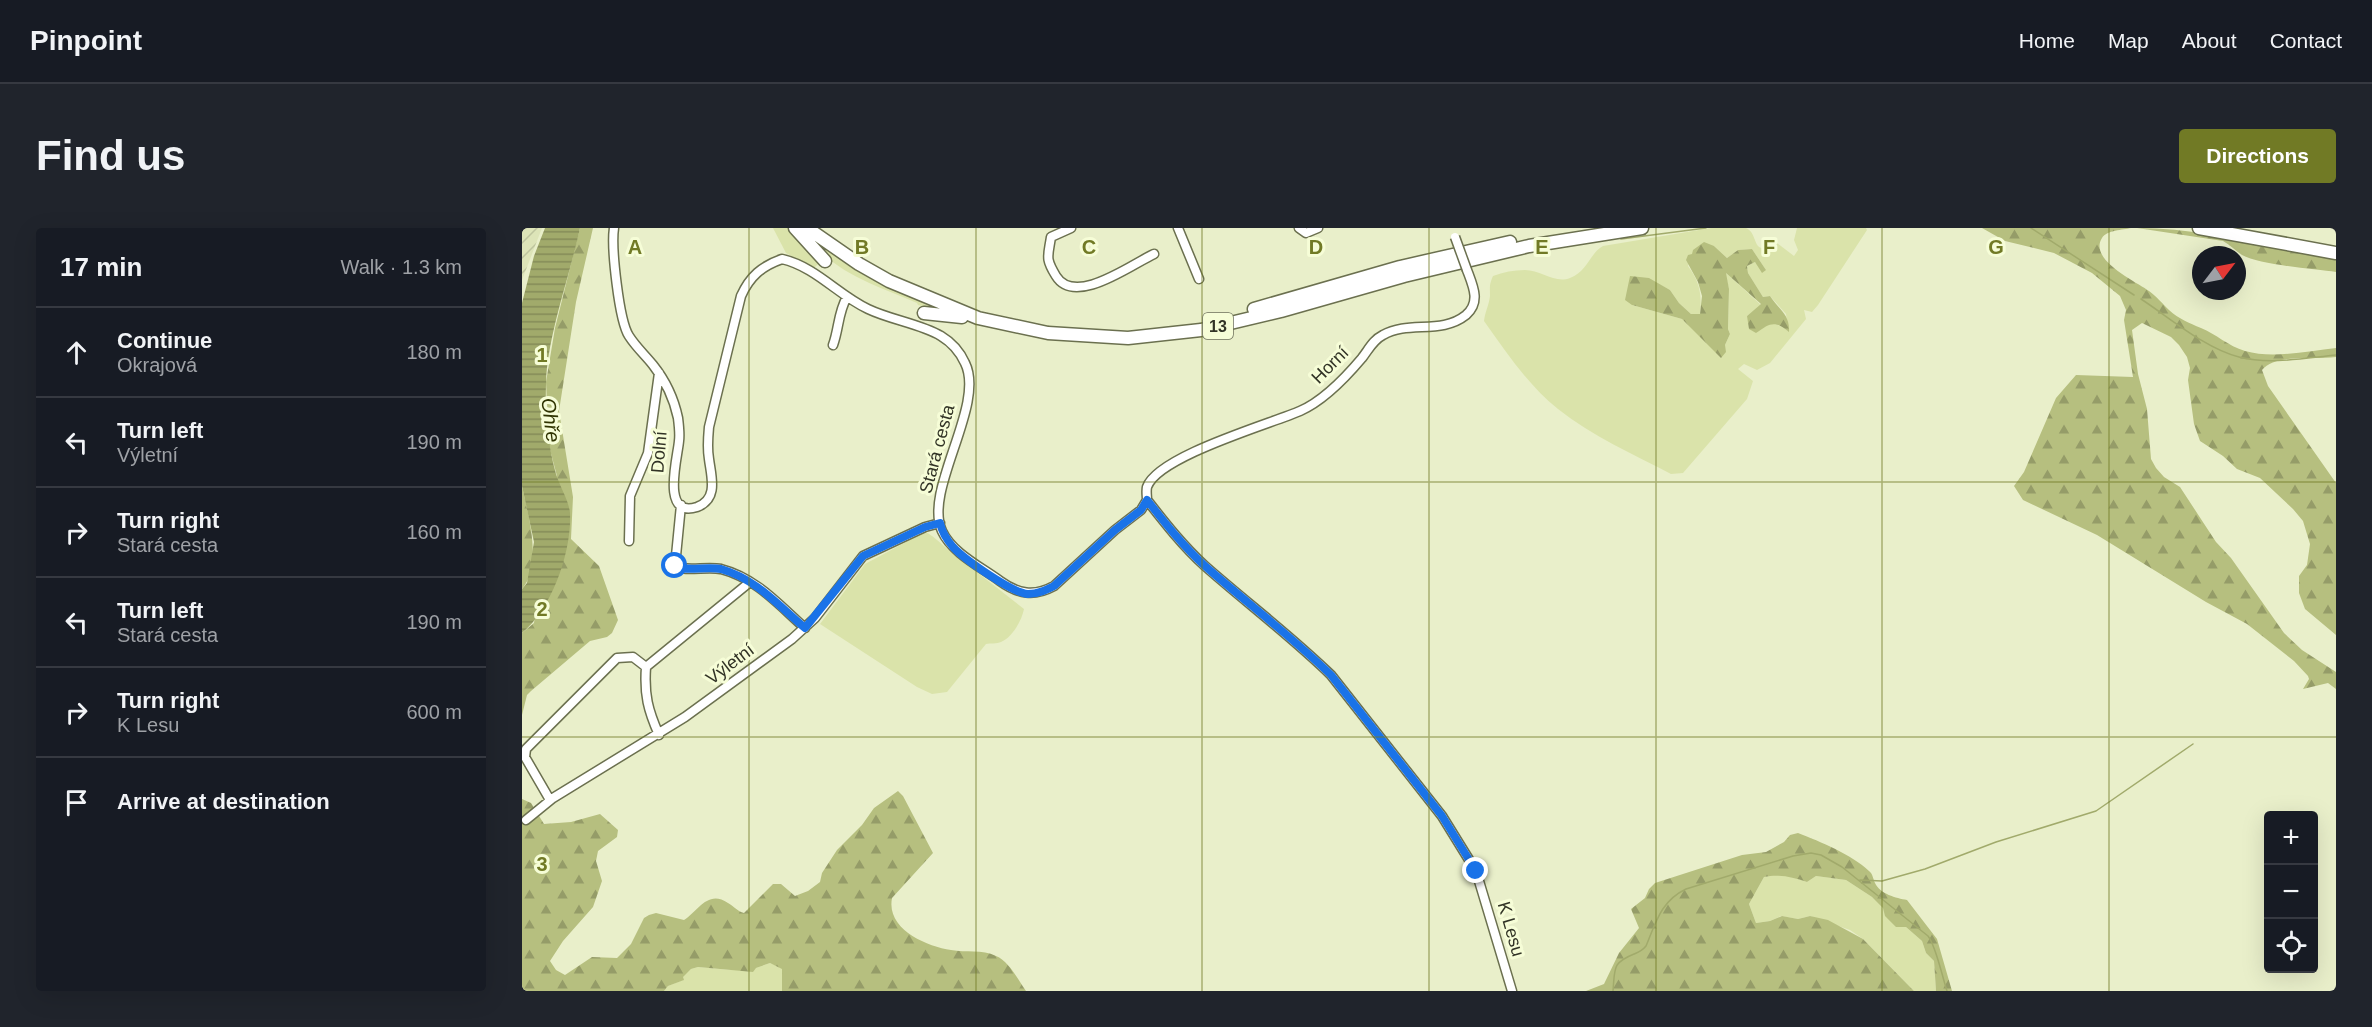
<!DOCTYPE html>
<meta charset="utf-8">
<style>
body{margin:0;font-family:Helvetica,sans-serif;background:#20242c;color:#f1f3f6}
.controls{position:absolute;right:18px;bottom:18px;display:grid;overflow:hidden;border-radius:6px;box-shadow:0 6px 24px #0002}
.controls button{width:54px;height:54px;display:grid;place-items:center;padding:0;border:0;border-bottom:2px solid #363941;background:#171b24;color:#f1f3f6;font:30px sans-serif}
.compass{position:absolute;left:1670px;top:18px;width:54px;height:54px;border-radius:50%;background:#171b24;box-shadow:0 6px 24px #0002;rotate:58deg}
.stop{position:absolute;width:18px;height:18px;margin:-14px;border:4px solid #1a73e8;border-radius:50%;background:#fff}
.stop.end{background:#1a73e8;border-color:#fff;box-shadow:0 2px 6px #0008}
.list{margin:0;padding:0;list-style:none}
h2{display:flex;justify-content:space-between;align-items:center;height:78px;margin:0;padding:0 24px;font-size:26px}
h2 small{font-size:20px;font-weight:400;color:#9ea1a6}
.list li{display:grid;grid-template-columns:39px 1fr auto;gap:18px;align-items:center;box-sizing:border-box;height:90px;padding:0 24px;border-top:2px solid #363941}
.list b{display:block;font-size:22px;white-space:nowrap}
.list p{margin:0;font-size:20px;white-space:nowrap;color:#9ea1a6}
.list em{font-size:20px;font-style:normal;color:#9ea1a6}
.icon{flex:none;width:33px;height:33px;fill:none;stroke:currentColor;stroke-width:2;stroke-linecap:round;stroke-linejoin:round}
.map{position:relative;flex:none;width:1814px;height:763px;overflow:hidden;border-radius:6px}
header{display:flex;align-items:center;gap:36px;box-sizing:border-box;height:84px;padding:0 30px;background:#171b24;border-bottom:2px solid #363941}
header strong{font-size:28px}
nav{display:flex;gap:33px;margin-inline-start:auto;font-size:21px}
.intro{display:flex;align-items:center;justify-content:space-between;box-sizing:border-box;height:144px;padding:0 36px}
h1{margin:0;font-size:42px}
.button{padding:15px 27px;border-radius:6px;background:#717a25;color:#fff;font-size:21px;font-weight:700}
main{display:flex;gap:36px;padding:0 36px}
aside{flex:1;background:#171b24;border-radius:6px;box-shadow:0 6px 24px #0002}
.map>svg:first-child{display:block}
.industrial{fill:url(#industrial-furrows)}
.green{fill:#dae3aa;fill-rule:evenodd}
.forest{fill:url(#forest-firs)}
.water{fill:url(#water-rules)}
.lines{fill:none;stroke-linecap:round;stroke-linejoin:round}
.stream{stroke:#a1aa6b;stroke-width:1.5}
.minor-casing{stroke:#6b704f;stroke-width:11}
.highway-casing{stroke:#6b704f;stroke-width:15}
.minor{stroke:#fff;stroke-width:8}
.highway{stroke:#fff;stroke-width:12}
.minor-bridge-casing{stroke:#6b704f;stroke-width:11;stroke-linecap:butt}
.minor-bridge{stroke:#fff;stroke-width:8}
.route{stroke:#1a73e8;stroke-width:8}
.grid{fill:none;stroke:#717a25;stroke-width:1.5;stroke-opacity:0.55}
.labels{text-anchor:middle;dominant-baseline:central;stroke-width:6;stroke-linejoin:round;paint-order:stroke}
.shield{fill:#f6fdd7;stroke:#6d705b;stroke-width:1.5}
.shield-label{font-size:16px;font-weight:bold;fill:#323426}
.street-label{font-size:18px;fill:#323426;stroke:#f6fdd7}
.water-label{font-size:20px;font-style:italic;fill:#303502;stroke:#f6fdd7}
.grid-label{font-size:20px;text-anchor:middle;font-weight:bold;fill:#717a25;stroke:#f6fdd7;stroke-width:6;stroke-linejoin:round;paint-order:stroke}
</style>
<header>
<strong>Pinpoint</strong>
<nav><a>Home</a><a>Map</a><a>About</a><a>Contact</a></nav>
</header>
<div class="intro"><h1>Find us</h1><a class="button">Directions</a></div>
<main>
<aside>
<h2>17 min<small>Walk · 1.3 km</small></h2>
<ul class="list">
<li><svg class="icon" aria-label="ahead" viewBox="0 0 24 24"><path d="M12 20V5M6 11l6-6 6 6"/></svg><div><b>Continue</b><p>Okrajová</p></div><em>180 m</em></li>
<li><svg class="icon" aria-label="left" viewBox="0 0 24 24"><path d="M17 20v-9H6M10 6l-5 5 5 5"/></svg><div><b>Turn left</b><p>Výletní</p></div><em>190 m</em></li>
<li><svg class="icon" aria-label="right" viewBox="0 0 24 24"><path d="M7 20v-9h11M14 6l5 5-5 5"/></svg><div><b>Turn right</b><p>Stará cesta</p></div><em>160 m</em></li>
<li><svg class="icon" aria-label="left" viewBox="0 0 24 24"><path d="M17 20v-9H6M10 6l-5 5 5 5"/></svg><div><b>Turn left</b><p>Stará cesta</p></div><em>190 m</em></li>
<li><svg class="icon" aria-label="right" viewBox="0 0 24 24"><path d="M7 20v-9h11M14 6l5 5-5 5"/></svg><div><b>Turn right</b><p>K Lesu</p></div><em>600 m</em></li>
<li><svg class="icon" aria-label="arrive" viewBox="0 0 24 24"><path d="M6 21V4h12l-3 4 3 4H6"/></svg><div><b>Arrive at destination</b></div></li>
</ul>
</aside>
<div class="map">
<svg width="1814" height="763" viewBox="0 0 1814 763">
<defs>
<pattern id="industrial-furrows" width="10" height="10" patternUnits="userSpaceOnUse" patternTransform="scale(1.5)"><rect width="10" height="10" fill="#dde4b8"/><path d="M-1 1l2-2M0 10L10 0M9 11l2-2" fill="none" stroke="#bec49e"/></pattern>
<pattern id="forest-firs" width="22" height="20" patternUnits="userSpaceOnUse" patternTransform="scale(1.5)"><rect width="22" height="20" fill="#b6bf7f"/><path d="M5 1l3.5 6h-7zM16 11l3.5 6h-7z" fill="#959c68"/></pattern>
<pattern id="water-rules" width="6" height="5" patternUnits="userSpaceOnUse" patternTransform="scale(1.5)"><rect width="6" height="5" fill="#a1aa6b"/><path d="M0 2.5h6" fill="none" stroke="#848b58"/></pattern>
</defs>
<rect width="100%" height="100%" fill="#e9efca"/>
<path class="industrial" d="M0,0H20L0,52Z"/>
<path class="green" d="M251,0H268L297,35L292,40L264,25Z
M1189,0C1199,0 1215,0 1224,0C1238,6 1228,31 1255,15L1272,28L1276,22L1272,12L1275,0H1344L1345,2L1296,77L1290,84L1282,82L1284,91L1248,135L1235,142L1222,136L1216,141L1231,153L1225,171L1161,245L1149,246C1111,226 1070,208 1036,181C1006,157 984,124 962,93C963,84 967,77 968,68C968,59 967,57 971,48C981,44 992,42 1003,42C1019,42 1033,56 1048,50C1065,44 1068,25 1081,18ZM1192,18L1205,30L1216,22L1230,21L1244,42L1233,34L1225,38L1226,45L1241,69L1248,68L1264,86L1266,103C1256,94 1238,93 1225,88L1239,77L1203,44L1207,61L1206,101L1208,106L1203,117L1175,104L1160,91L1110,77L1108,49L1127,51L1148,62L1157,75L1169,86H1178C1180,67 1178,54 1166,38L1170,27Z
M289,11L358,54L414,81L396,77L395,75C359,59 312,46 289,11Z
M403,304C411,306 430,327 442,334L502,381C500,392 490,410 479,414C475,416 468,415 464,416L425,464L410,466L395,459L298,396L343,336Z
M1252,647L1269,648L1285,654L1294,648L1324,652L1350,669L1400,713L1404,725L1412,733L1414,763H1392L1341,711L1328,702L1288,688L1276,691L1259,688L1248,693L1234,695L1227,676L1242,649Z
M248,735L260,740V763H142L146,758L161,752L160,749L169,741L176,739L208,742L234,740Z"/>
<path class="forest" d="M58,0H71L54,74L37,183L51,269L49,311L77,338L96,392L90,405L85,409L68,413L9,463L5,467L0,487V405L12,395L35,248L27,218L24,154L33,100Z
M1460,0H1609C1601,2 1585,2 1580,10C1566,32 1615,54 1627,63C1635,69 1640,75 1647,82C1657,91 1667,95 1679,100C1694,106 1706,118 1723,123C1751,131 1785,123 1814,120V129C1794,132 1753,125 1740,142L1746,158L1814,255V407L1783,381L1777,365V348L1785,337L1788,316L1781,293L1771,281L1738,250L1715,241L1701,228L1678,213L1672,196L1666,152L1668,140L1665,129L1657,117L1649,109L1620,95L1610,102L1616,146L1625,181L1629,231L1634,240L1642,249L1658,259L1694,314L1709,330L1762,405L1780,422L1814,444V461L1806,455L1781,461L1787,451L1786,448L1772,433L1725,396L1684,374L1575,307L1501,272L1492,258L1502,244L1534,170L1554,147L1611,149L1602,92L1604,82L1598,68L1570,45L1532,25L1483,13Z
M1615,0C1681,0 1749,19 1814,32V44C1793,41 1738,37 1720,27C1714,23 1708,17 1701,13Z
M1182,14L1192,18L1205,30L1216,22L1230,21L1244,42L1240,45L1233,34L1225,38L1226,45L1241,69L1248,68C1257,82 1268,86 1267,104C1253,92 1248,95 1234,105L1227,101L1225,88L1239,76L1204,45L1207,61L1206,101L1208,106L1203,117L1204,124L1199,130L1160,91L1110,77L1103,72L1108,48L1127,50L1148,62L1157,75L1169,86H1178L1180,68L1176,54L1164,32L1166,27L1170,26L1171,22Z
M0,258C6,286 21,337 0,361Z
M376,563L381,568L411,625L370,670C364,701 404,718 429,722C444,725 460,721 474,728C487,733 496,752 504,763H260V741L248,735L234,740L231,744L176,739L169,741L161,749L162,752L146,758L142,763H0V571L9,575L22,596L49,594L78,586L96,602L95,609L76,623L74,633L80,653L71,679L41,713L28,733L34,742L43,747L70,729L95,730L109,716L122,690L127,687L134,685L162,692C176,683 186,661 206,675C213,679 215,683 222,685L251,656H259L273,668L286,663L298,654L300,645L315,622L340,597L352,580Z
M1276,605C1299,614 1329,626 1347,643C1351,646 1351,651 1353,655C1358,666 1374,670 1385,672L1415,711L1430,763H1414L1412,733L1404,725L1400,713L1384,699H1374L1363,688L1361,680L1350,669L1324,652L1294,648L1285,654C1270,649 1258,646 1242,649L1227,676L1234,695L1248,693L1260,688L1276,691L1288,688L1306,692L1341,711L1392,763H1064L1082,756L1097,725L1117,700L1109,681L1123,670L1127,661L1133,655L1220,627L1244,624L1262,614L1268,607Z"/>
<path class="water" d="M23,0H58C48,48 25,108 24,156C23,187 26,217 34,246C38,259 47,273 48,285C50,323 30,381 0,405V361L5,355L12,314L0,258V75L12,28Z"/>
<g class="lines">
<path class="stream" d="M1509,0L1612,67
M1097,9L1099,11L1184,0
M1619,71C1648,90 1684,121 1717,129C1748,137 1783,130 1814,127
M1338,652L1360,653L1403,641L1474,614L1574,583L1671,516
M1091,763C1093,740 1090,735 1112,726C1117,724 1120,723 1124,718C1134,694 1139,673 1164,661L1271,628L1289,625L1299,627L1320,639L1406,708C1414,718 1420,748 1425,763"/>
<defs>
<path id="minor" d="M92,0C89,19 97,93 107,108C114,119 123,127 131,137C143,152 152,171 156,190C157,198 158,206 157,213C156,228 138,291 175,279C197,271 189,248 187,231C185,220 186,210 187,199L219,68C228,48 240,38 260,31C294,39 316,67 346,81C369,92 399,96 419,108C429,114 438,124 443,135C464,177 401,262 420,303C430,325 459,339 478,353C496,366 512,369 532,358L593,302L619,282L625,272
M549,0L529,9C526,29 523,30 534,48C553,79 610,36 632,26
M656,0L677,51
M777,0L784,5L796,0
M311,117C317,101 316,84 325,69
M625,272C643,295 661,318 683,338C725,375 769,408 809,447L920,588L954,643L990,763
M625,272C625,268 624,263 625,259C636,228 748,196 778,183C801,173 824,149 840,130C847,121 851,112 861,107C887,92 919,107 944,87C959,74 951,58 945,42
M159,277L153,338C163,344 185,338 199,341C234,350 257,377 283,400
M107,313L108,268L126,225L137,145
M137,507C126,482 122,467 124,439L228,354
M28,572L3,529L4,521L95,430L111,429L124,439
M4,592L31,570L163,489L270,411L293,390L341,328L403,299L418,295"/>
<path id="highway" d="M273,0L303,33
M285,0L337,36L367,53L456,90L526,105L606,110L679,102L759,83L882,48L1007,18L1120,0
M1677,0L1814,25
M732,81L878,39L988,14
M402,85L440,89"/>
</defs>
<use href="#minor" class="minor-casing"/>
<use href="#highway" class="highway-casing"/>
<use href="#minor" class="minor"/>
<use href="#highway" class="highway"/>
<defs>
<path id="minor-bridge" d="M933,9L945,42"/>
</defs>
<use href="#minor-bridge" class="minor-bridge-casing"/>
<use href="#minor-bridge" class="minor-bridge"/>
</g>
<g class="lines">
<path class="route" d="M153,338C163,344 185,338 199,341C234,351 257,378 283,400L341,328L403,299L418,295C420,304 425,312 431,319C442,331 490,365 506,366C516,366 524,362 532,358L593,302L619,282L625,272C643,295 661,318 683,338C725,375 769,408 809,447L920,588L954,643"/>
</g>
<path class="grid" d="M227,0V763M454,0V763M680,0V763M907,0V763M1134,0V763M1360,0V763M1587,0V763M0,254H1814M0,509H1814"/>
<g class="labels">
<rect class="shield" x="681" y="85" width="30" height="26" rx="4.5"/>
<g class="shield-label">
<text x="696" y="98">13</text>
</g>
<g class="street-label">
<text transform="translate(808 137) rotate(-45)">Horní</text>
<text transform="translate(415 221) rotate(-75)">Stará cesta</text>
<text transform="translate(137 224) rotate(-85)">Dolní</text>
<text transform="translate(208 436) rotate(-37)">Výletní</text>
<text transform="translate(989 701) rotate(74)">K Lesu</text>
</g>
<g class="water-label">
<text transform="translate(29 192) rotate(83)">Ohře</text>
</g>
</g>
<g class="grid-label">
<text x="113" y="26">A</text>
<text x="340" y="26">B</text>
<text x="567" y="26">C</text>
<text x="794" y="26">D</text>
<text x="1020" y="26">E</text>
<text x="1247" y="26">F</text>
<text x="1474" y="26">G</text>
<text x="20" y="134">1</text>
<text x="20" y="388">2</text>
<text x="20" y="643">3</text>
</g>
</svg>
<div class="controls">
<button>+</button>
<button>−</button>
<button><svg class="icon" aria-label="locate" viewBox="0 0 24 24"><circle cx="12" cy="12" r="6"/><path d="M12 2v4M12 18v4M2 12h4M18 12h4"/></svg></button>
</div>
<svg class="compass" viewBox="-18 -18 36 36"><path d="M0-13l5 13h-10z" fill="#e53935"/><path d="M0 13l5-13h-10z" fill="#9ea1a6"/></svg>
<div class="stop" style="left:153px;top:338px"></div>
<div class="stop end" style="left:954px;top:643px"></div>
</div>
</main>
